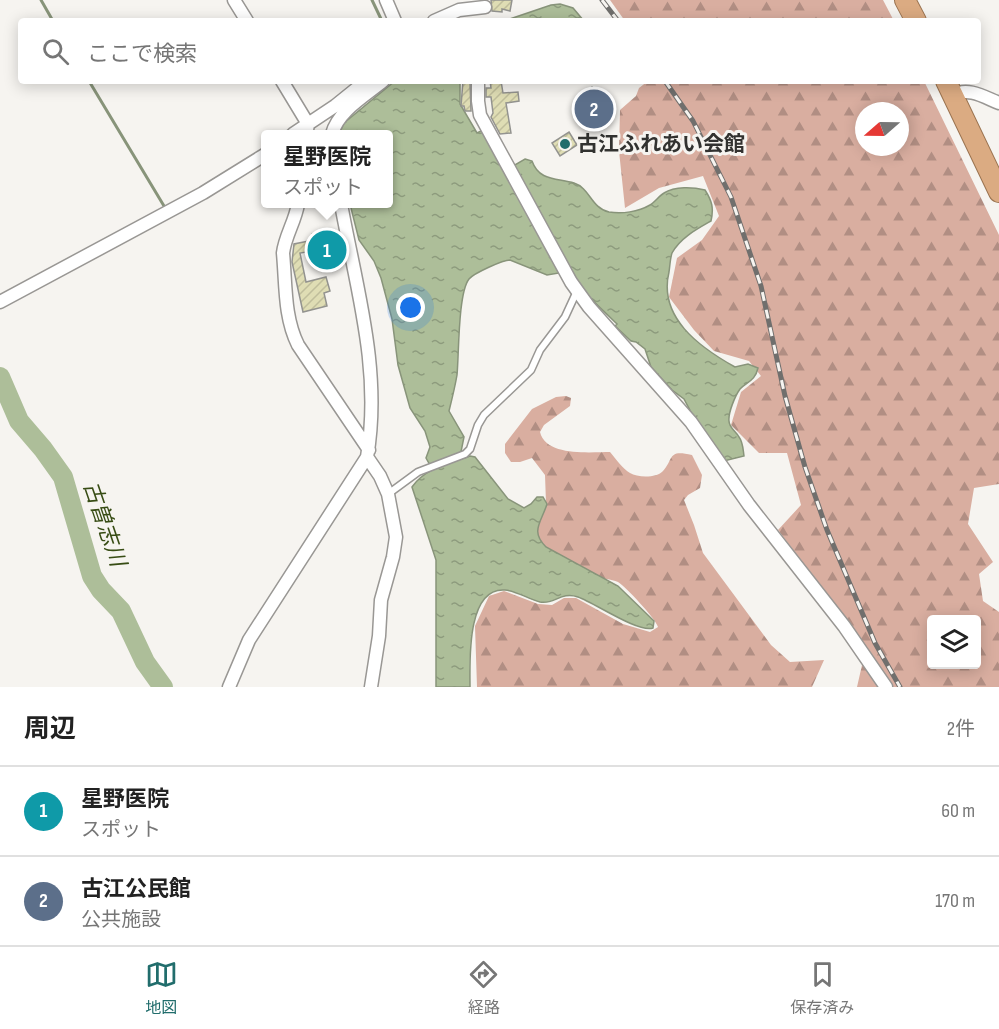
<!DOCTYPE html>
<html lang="ja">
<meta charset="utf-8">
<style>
body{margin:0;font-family:"Sofia Sans Condensed","Noto Sans JP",sans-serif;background:#f2f2f2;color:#222}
.controls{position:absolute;right:18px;bottom:18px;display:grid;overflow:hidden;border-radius:6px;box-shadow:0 3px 15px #0003}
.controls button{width:54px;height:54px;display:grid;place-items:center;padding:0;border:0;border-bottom:2px solid #e0e0e0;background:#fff;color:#222;font:30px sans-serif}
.compass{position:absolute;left:855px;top:102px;width:54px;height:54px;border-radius:50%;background:#fff;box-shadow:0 3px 15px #0003;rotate:250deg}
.you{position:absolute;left:411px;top:308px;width:21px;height:21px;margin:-15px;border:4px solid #fff;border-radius:50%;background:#1a73e8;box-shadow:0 0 0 9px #1a73e833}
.badge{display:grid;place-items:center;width:39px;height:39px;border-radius:50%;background:#216d6c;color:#fff;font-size:20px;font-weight:700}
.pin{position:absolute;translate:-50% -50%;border:3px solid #fff;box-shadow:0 2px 6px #0006}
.popup{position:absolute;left:261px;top:130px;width:132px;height:78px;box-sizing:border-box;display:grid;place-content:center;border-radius:6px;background:#fff;filter:drop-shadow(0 2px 4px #0005);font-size:20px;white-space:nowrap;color:#767676}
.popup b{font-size:22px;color:#222}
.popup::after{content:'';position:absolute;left:50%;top:100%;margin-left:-12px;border:12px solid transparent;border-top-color:#fff}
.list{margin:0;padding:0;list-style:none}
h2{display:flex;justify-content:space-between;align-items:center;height:78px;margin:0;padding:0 24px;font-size:26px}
h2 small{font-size:20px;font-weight:400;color:#767676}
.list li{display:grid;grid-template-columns:39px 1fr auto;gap:18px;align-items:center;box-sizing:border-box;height:90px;padding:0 24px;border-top:2px solid #e0e0e0}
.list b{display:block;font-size:22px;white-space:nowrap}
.list p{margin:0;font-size:20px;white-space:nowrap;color:#767676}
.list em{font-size:20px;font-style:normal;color:#767676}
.icon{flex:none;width:33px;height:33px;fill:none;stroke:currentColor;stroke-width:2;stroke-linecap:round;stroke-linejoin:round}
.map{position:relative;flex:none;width:999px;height:687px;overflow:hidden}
.search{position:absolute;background:#fff;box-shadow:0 3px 15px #0003;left:18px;right:18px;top:18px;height:66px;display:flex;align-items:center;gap:15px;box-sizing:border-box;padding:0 21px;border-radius:6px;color:#767676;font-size:22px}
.sheet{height:258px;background:#fff}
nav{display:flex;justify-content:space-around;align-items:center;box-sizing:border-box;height:84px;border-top:2px solid #e0e0e0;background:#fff;font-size:16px;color:#767676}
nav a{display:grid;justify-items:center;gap:3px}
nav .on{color:#216d6c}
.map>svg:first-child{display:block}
.forest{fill:url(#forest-firs);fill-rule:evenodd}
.water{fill:url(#water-ripples);stroke:#88947a;stroke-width:1.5}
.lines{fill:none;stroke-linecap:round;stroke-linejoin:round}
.stream{stroke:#88947a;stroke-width:3}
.river{stroke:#adbe99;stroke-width:20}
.building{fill:url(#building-hatch);stroke:#93938f;stroke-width:1.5}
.service-casing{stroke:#999794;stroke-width:9}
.minor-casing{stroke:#999794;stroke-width:15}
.trunk-casing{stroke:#9a7350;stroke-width:22}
.service{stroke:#fff;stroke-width:6}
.minor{stroke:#fff;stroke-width:12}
.trunk{stroke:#dbab82;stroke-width:20}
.rail-casing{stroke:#706f6d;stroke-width:5}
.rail{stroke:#f6f4f0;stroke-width:3;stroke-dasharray:9;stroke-linecap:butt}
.poi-dot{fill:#216d6c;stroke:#f6f4f0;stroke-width:2}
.labels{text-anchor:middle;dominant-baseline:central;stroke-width:6;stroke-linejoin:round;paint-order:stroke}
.poi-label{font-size:21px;font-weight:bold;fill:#323230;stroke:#f6f4f0;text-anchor:start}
.water-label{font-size:22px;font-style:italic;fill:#384d15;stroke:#f6f4f0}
</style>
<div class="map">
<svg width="999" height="687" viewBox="0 0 999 687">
<defs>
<pattern id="forest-firs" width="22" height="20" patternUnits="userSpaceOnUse" patternTransform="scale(1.5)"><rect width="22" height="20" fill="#d9aea0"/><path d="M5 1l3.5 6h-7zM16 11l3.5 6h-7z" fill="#b18e83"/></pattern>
<pattern id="water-ripples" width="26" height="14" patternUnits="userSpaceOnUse" patternTransform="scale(1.5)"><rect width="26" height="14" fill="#adbe99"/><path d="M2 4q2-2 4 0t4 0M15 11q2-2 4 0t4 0" fill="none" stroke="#8d9b7d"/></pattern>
<pattern id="building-hatch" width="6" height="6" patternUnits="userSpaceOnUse" patternTransform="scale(1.5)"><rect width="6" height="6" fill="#dfddb4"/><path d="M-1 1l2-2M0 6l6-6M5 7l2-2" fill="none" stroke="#c0be9b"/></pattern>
</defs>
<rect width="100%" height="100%" fill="#f6f4f0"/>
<path class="forest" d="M610,0H883L894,21H625Z
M648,81H924L999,235V484L974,488L968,524L993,562L979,574L983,601L999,612V687H857L865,652L843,616L778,530L801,505L787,453H759L731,425L741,392L761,376L749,361L714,351L694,330L669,297L677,258L702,240L719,216L703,176L659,188L625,208L619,151L620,110L636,96L639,88ZM864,111H900V147H864ZM932,620H976V664H932Z
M566,396L571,398L570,406L544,425L540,432C546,457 591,452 610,452C616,459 623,469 630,473C638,478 657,478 663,471C674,459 667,449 692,455L702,475L700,488L688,495L684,500L694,525L703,553L771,645L790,662L824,660L812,687H477L475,626L489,596L504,591L538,604L552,605L564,598H576L623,624L650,632L658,627C656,619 626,587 618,582C611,579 602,579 595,576C573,567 547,554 535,533L546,503L545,475L532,458L520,462H511L505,453V444L532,409L556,397Z"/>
<path class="water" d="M560,4L573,8L584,21H504L551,5Z
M395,81H460V104L477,133L485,129L559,273L547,275L510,260C503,260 474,273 469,279C458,293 459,354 457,375C455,387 452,399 449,411L464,437L461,452L430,465L426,458L430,447L425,431L410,408L398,365L392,319L381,278L374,261L359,240L350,204H388V134H339L344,123Z
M525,159L532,161C539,181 556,178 574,183C590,188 591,208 609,212C622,214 638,212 650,205C655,202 659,196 664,193C675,186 693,187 705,190C712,201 714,208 711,221C697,229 680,238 672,253C670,259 670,266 669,272C658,317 699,347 735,367L748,364L758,368C755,381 748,381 740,389C735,396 728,413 729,421C729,428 736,431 739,437C743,442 743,449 744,456L724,461L692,414L684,399L672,390L651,367L645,349L636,342L631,341L615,326L617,324L589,297L587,298L513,166Z
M470,456L475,457L508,499L524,508L531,504L537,497H543L547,504C541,523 530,531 546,547L618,586L654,621L653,628C638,633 595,603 578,597C561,591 554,605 540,602C528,599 517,591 505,590C466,587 470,663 470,687H436V560L412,487C425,468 450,463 470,456Z"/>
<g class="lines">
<path class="stream" d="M41,0L53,21
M372,0L382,21
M89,81L164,206"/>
<path class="river" d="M0,377L19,421L43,449L63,477L92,576L101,590L121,611L145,662L163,687"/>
</g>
<path class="building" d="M491,0H512L510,11L502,9V12L492,11Z
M463,81H470L471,111H465L464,106H461Z
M490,81H501L503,93L518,92L519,101L506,103L511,133L500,134L491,117L493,113L491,97H486V88H491Z
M592,87L614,114L595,129L574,103Z
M569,132L577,145L560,156L552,143Z
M335,230L337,238L333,239L338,267L321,270L318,250L300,253L306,282L326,277L330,291L324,293L327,306L303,312L292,262L294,244L314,240L312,234Z"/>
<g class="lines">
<defs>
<path id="service" d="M388,494L418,472L465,454L470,449L478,425L484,415L531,370L540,350L565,317L577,291"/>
<path id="minor" d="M234,0L247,21
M386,0L395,21
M434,21L459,10L485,7
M282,81L308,124L307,130
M478,81V101L480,115L571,282L589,307L691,422L749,505L844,626L886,687
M953,95C969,87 984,97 999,103
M293,134L335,106L366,81
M332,134C338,111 365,96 383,81
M298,204C295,222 285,236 283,253C286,285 284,317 298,345L369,450
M0,302L203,193L266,154
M367,457L380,476L388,494L396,537L393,557L381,600L379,636L371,687
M229,687L249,640L367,457C382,371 356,287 341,204"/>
<path id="trunk" d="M905,0L916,21
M946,81L999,192"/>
</defs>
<use href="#service" class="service-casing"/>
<use href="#minor" class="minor-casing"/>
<use href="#trunk" class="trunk-casing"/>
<use href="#service" class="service"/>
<use href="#minor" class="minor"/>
<use href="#trunk" class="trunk"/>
<defs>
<path id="rail" d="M602,0L618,21
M665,81L693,121L731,197L761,286L785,396L805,467L827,530L875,643L900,687"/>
</defs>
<use href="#rail" class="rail-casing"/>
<use href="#rail" class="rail"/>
</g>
<circle class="poi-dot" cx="565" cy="144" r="6"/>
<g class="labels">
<g class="poi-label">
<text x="577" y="144">古江ふれあい会館</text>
</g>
<g class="water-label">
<text transform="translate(104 524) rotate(71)">古曽志川</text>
</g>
</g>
</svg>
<div class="controls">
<button><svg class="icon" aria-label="layers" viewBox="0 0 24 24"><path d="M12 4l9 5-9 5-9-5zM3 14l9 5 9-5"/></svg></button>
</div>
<svg class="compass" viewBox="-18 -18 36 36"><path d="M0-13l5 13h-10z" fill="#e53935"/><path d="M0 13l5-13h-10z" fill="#767676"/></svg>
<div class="you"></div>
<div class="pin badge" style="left:327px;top:250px;background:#0f9aa8">1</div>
<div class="popup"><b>星野医院</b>スポット</div>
<div class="pin badge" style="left:594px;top:109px;background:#5c6f8a">2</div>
<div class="search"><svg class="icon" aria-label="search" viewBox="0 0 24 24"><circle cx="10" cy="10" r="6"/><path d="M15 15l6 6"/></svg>ここで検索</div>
</div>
<section class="sheet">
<h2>周辺<small>2件</small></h2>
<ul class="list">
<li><span class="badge" style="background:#0f9aa8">1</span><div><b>星野医院</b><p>スポット</p></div><em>60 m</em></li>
<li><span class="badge" style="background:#5c6f8a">2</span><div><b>古江公民館</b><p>公共施設</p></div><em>170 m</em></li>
</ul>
</section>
<nav>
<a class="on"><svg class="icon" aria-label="map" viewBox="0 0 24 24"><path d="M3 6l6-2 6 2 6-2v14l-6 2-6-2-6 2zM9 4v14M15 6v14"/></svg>地図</a>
<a><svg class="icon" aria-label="directions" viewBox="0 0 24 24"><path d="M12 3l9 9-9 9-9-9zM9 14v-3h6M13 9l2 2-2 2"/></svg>経路</a>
<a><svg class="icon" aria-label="saved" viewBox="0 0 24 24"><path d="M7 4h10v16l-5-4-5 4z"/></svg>保存済み</a>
</nav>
